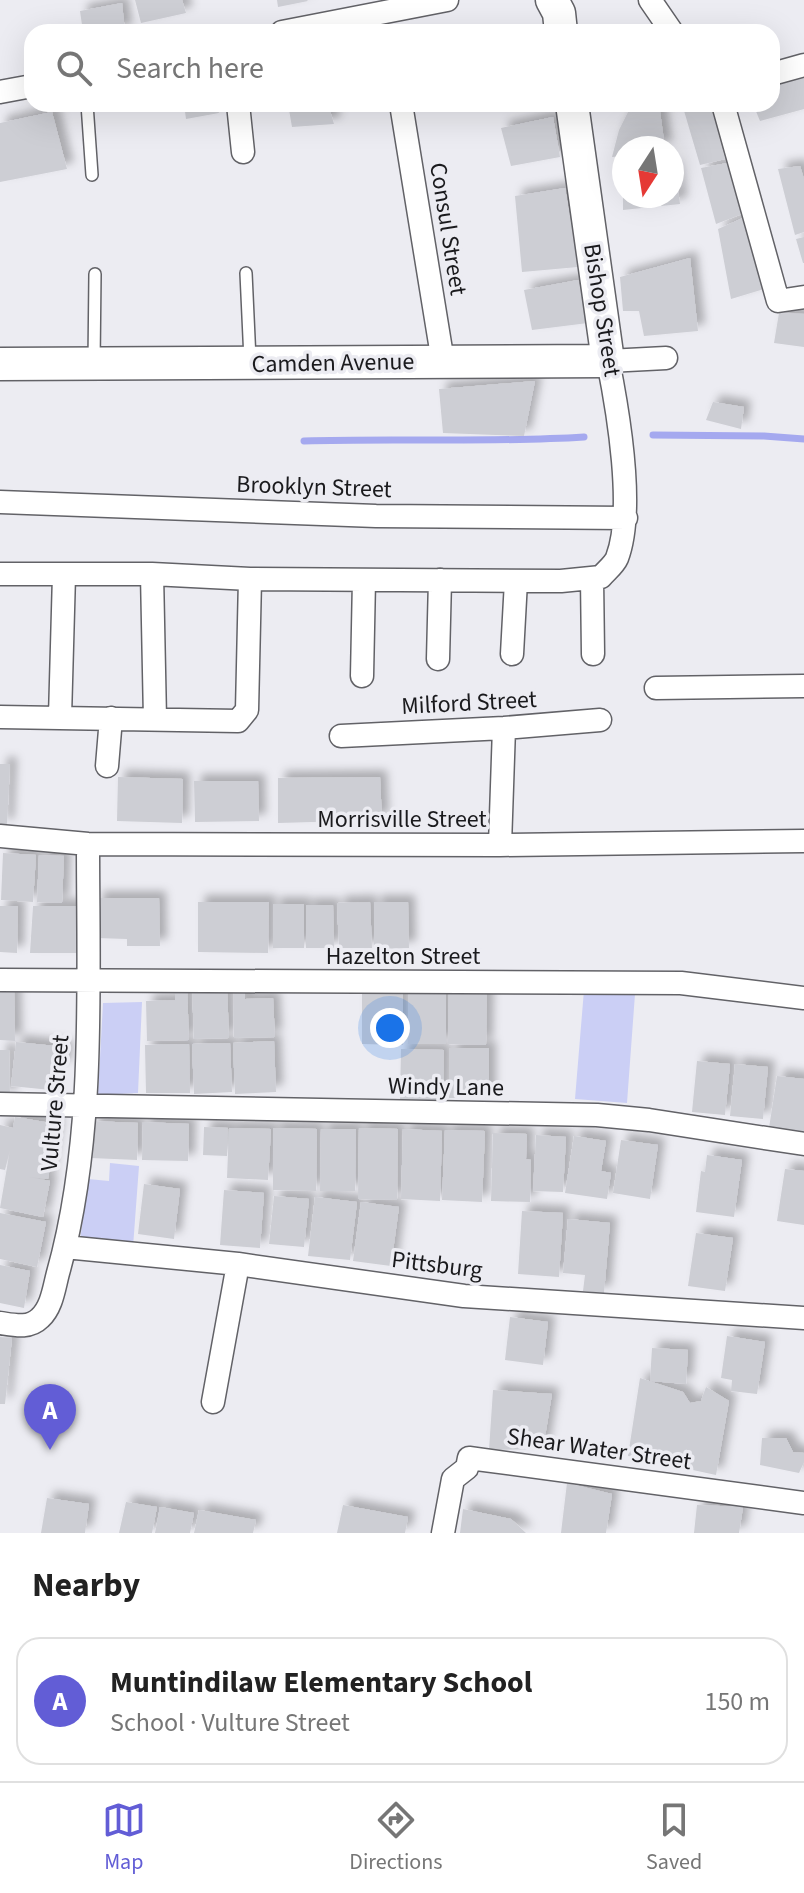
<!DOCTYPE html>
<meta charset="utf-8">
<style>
body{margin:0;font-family:"Source Sans 3",sans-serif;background:#f2f2f2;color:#222}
.compass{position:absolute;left:612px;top:136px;width:72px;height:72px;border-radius:50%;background:#fff;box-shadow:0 8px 32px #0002;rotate:192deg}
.you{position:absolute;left:390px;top:1028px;width:28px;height:28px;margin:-20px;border:6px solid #fff;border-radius:50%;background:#1a73e8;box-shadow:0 0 0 12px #1a73e833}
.badge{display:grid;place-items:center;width:52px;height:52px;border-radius:50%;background:#625dd6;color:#fff;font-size:26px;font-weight:700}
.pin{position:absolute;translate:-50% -66px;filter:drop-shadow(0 2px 4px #0008)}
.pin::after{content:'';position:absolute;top:42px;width:28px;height:24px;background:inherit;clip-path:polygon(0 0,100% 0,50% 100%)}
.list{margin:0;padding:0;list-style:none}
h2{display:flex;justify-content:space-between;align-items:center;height:104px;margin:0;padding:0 32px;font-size:34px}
h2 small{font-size:26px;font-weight:400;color:#767676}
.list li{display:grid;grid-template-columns:52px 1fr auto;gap:24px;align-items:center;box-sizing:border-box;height:128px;margin:0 16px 16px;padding:0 16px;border:2px solid #e0e0e0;border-radius:24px}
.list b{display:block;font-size:30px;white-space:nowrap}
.list p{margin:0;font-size:26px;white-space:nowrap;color:#767676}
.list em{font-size:26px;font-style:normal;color:#767676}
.icon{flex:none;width:44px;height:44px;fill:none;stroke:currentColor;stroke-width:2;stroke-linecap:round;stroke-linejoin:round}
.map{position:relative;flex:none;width:804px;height:1533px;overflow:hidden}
.search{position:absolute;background:#fff;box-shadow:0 8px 32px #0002;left:24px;right:24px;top:24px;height:88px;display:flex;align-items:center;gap:20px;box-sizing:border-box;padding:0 28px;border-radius:24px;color:#767676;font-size:30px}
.sheet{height:248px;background:#fff}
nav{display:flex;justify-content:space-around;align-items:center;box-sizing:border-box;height:112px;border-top:2px solid #e0e0e0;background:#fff;font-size:22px;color:#767676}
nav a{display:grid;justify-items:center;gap:4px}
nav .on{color:#625dd6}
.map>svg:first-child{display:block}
.green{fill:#cbcff5}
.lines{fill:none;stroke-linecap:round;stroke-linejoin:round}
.stream{stroke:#a5a9ef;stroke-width:7}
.building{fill:#cdced4;filter:url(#shadow)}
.lane-casing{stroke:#626267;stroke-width:14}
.street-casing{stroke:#626267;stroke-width:25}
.secondary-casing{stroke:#626267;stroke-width:35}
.lane{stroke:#fff;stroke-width:11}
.street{stroke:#fff;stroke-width:22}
.secondary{stroke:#fff;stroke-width:32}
.labels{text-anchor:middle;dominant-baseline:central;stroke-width:7;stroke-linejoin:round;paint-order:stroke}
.street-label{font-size:24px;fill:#1a1a1d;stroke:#ececf2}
</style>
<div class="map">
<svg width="804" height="1533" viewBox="0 0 804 1533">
<defs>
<filter id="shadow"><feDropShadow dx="7" dy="-7" stdDeviation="4" flood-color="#0004"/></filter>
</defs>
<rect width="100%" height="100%" fill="#ececf2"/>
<path class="green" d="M584,990L635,994L627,1103L575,1099Z
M142,1002L138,1093L98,1095L103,1003Z
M110,1163L139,1166L133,1247L80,1241L88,1179L109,1181Z"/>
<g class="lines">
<path class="stream" d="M653,435L764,436L804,439
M304,441C397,438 491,443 584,437"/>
</g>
<path class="building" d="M135,0H182L186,13L141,23Z
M277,0H307L308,1L278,7Z
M122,3L125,32H83L80,11Z
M804,77V109L760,121L753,104H772V86Z
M184,104H216L219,113L186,119Z
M288,104H328L334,124L292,127Z
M632,104H659L665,148H624V156L612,157L619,130Z
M682,104H710L725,159L700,165Z
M52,112L67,169L0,182V123Z
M553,117L560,157L511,166L501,128Z
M727,163L742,214L716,224L701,168Z
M800,166L804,179V232L795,235L778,169Z
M672,168H675L680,204L623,210V196H672Z
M565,188L578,267L522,272L515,196Z
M743,218L764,289L731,299L718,229Z
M804,237V263H803L796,239Z
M690,258L698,331L644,336L639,311H623L620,277Z
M578,280L588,323L532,330L524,290Z
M779,313L804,314V347L774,343Z
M535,381L524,436L443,433L439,389Z
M713,402L744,407L741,429L706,420Z
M0,764H10L7,826L0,825Z
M118,777L183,779L182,823L117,821Z
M380,777L382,820L278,823V778Z
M194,781H258L259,821L195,822Z
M3,853L36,855L33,902L1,900Z
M39,855L64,856L62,903L37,902Z
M96,898H159L160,946H127V939L96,938Z
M198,902H269L268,953L198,952Z
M370,902L372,948H339L337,903Z
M374,902H408L409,948L374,949Z
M273,904H304V948H273Z
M306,905H333L334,948H306Z
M0,906H18L17,953L0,952Z
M33,906H79L77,953H30Z
M0,984L14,985L15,1041L0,1040Z
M362,984H403V1045L362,1044Z
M408,984L446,985V1044H408Z
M245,985V999L273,998L275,1037L234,1038L233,986Z
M449,985H487L486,1045L448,1044Z
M227,986L229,1038L194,1039L192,987Z
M187,987L189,1040L147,1041L146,1001L175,1000V988Z
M274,1041L276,1092L235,1094L233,1043Z
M16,1042L66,1047L64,1068L53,1067L51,1090L11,1086Z
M230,1043L232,1092L194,1094L192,1044Z
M189,1044L190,1093H146L145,1045Z
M449,1048H489V1098H449Z
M401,1049L444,1050L443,1100L400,1099Z
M0,1050H9L10,1096H0Z
M697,1061L730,1064L725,1115L692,1112Z
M735,1064L768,1067L763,1119L730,1116Z
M777,1076L804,1079V1133L769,1128Z
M15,1117L57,1124L48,1179L29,1177L50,1181L43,1217L0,1208L10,1150L5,1170L0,1169V1125L13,1128Z
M92,1121L138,1123L137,1160L91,1158Z
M143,1122L189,1124L188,1161L142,1160Z
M204,1127L228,1128L227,1156L203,1155Z
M229,1128L271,1129L268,1180L227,1178Z
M273,1128L317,1129L316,1191L273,1190Z
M359,1128L398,1129L397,1200L358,1199Z
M321,1129H356L355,1191H320Z
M403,1129L442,1131L440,1201L401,1199Z
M445,1130L485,1131L482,1202L442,1200Z
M493,1133L527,1134L526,1159L531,1160L530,1202L491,1201Z
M536,1135L566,1137L563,1192L533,1191Z
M574,1136L606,1141L601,1171L611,1173L607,1199L565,1193Z
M621,1140L658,1145L650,1199L613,1193Z
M707,1155L742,1160L734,1217L696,1212L701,1171L705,1172Z
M785,1169L804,1171V1225L777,1221Z
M144,1184L180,1189L174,1239L138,1234Z
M224,1190L264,1193L260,1248L220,1245Z
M274,1196L309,1199L304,1247L269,1244Z
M315,1197L357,1202L350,1260L308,1256Z
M361,1202L399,1207L391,1266L353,1261Z
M522,1211L563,1213L559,1277L518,1274Z
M0,1213L46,1222L37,1267L0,1259Z
M568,1219L610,1223L604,1293L583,1291L585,1275L563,1273Z
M696,1233L733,1238L725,1291L688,1286Z
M0,1265L30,1271L24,1308L0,1303Z
M510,1317L548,1322L543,1365L505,1360Z
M727,1336L765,1342L757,1394L731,1391L732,1380L721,1378Z
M0,1337L12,1338L5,1404H0Z
M652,1348L688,1350L686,1384L650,1381Z
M640,1378L683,1392L690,1403L701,1401L706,1387L729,1401L716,1475L628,1456Z
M493,1390L552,1394L543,1449L489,1450Z
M762,1438H786L793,1452L804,1453V1462L799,1473L760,1465Z
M567,1483L612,1494L606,1533H561Z
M47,1498L89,1504L85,1533H41Z
M126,1502L157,1507L152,1533H119Z
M343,1505L408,1517L405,1533H337Z
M697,1505L743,1507L739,1533H694Z
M160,1507L194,1513L190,1533H155Z
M463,1509L511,1519L526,1533H460Z
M199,1510L256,1520L253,1533H194Z"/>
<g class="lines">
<defs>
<path id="lane" d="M87,104L92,175
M246,273L250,360
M94,363L95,274"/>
<path id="street" d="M650,0L672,32
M282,32L447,0
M772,74L804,65
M0,92L32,86
M238,104L243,152
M401,104L443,362
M723,104L778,301L804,297
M0,502L376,516L626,518
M0,574H152L250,579L561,581L601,577C606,571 614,565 617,558C635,511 618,411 608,361L666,358
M152,574L155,719
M592,578L593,654
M512,654L516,581
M438,659L440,580
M362,676L364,580
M656,688L804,686
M0,717L238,721L247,710L250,579
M60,717L64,575
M341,736L504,728L600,720
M107,766L111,718
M0,836L88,844L500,845L804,841
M500,845L504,728
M0,980L681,983L804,998
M0,1104L597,1115L649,1120L804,1144
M65,1247L238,1264L464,1296L804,1318
M0,1323C14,1325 29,1329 40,1318C52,1307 54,1288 58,1273C96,1138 88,984 88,844
M213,1402L238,1264
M443,1533L453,1479L467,1468L469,1458L804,1503"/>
<path id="secondary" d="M552,0L559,13L561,32
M0,364L608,361L572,104"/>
</defs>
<use href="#lane" class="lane-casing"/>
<use href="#street" class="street-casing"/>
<use href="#secondary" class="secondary-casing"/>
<use href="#lane" class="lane"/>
<use href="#street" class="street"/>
<use href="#secondary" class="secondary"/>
</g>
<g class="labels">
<g class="street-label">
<text transform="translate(448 229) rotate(81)">Consul Street</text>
<text transform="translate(602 310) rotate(81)">Bishop Street</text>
<text transform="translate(333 363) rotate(-1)">Camden Avenue</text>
<text transform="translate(314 487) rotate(2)">Brooklyn Street</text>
<text transform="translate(469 703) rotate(-3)">Milford Street</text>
<text x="402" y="819">Morrisville Street</text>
<text x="403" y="956">Hazelton Street</text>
<text transform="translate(446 1087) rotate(1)">Windy Lane</text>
<text transform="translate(55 1103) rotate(-85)">Vulture Street</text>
<text transform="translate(437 1265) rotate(7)">Pittsburg</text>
<text transform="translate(599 1449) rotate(8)">Shear Water Street</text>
</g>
</g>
</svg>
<svg class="compass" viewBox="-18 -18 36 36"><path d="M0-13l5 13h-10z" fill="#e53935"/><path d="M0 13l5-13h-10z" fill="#767676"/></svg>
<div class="you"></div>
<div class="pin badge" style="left:50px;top:1450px">A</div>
<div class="search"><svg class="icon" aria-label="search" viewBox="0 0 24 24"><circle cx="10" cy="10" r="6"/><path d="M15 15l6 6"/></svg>Search here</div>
</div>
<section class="sheet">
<h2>Nearby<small></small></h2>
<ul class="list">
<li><span class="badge">A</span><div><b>Muntindilaw Elementary School</b><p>School · Vulture Street</p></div><em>150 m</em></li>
</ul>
</section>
<nav>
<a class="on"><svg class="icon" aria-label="map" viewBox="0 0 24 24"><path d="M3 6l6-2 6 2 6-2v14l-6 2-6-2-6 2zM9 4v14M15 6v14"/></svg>Map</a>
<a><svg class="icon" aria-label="directions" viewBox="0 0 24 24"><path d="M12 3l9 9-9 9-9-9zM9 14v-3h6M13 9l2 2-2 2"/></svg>Directions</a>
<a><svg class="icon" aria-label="saved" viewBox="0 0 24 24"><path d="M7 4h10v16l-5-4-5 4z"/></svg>Saved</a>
</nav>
